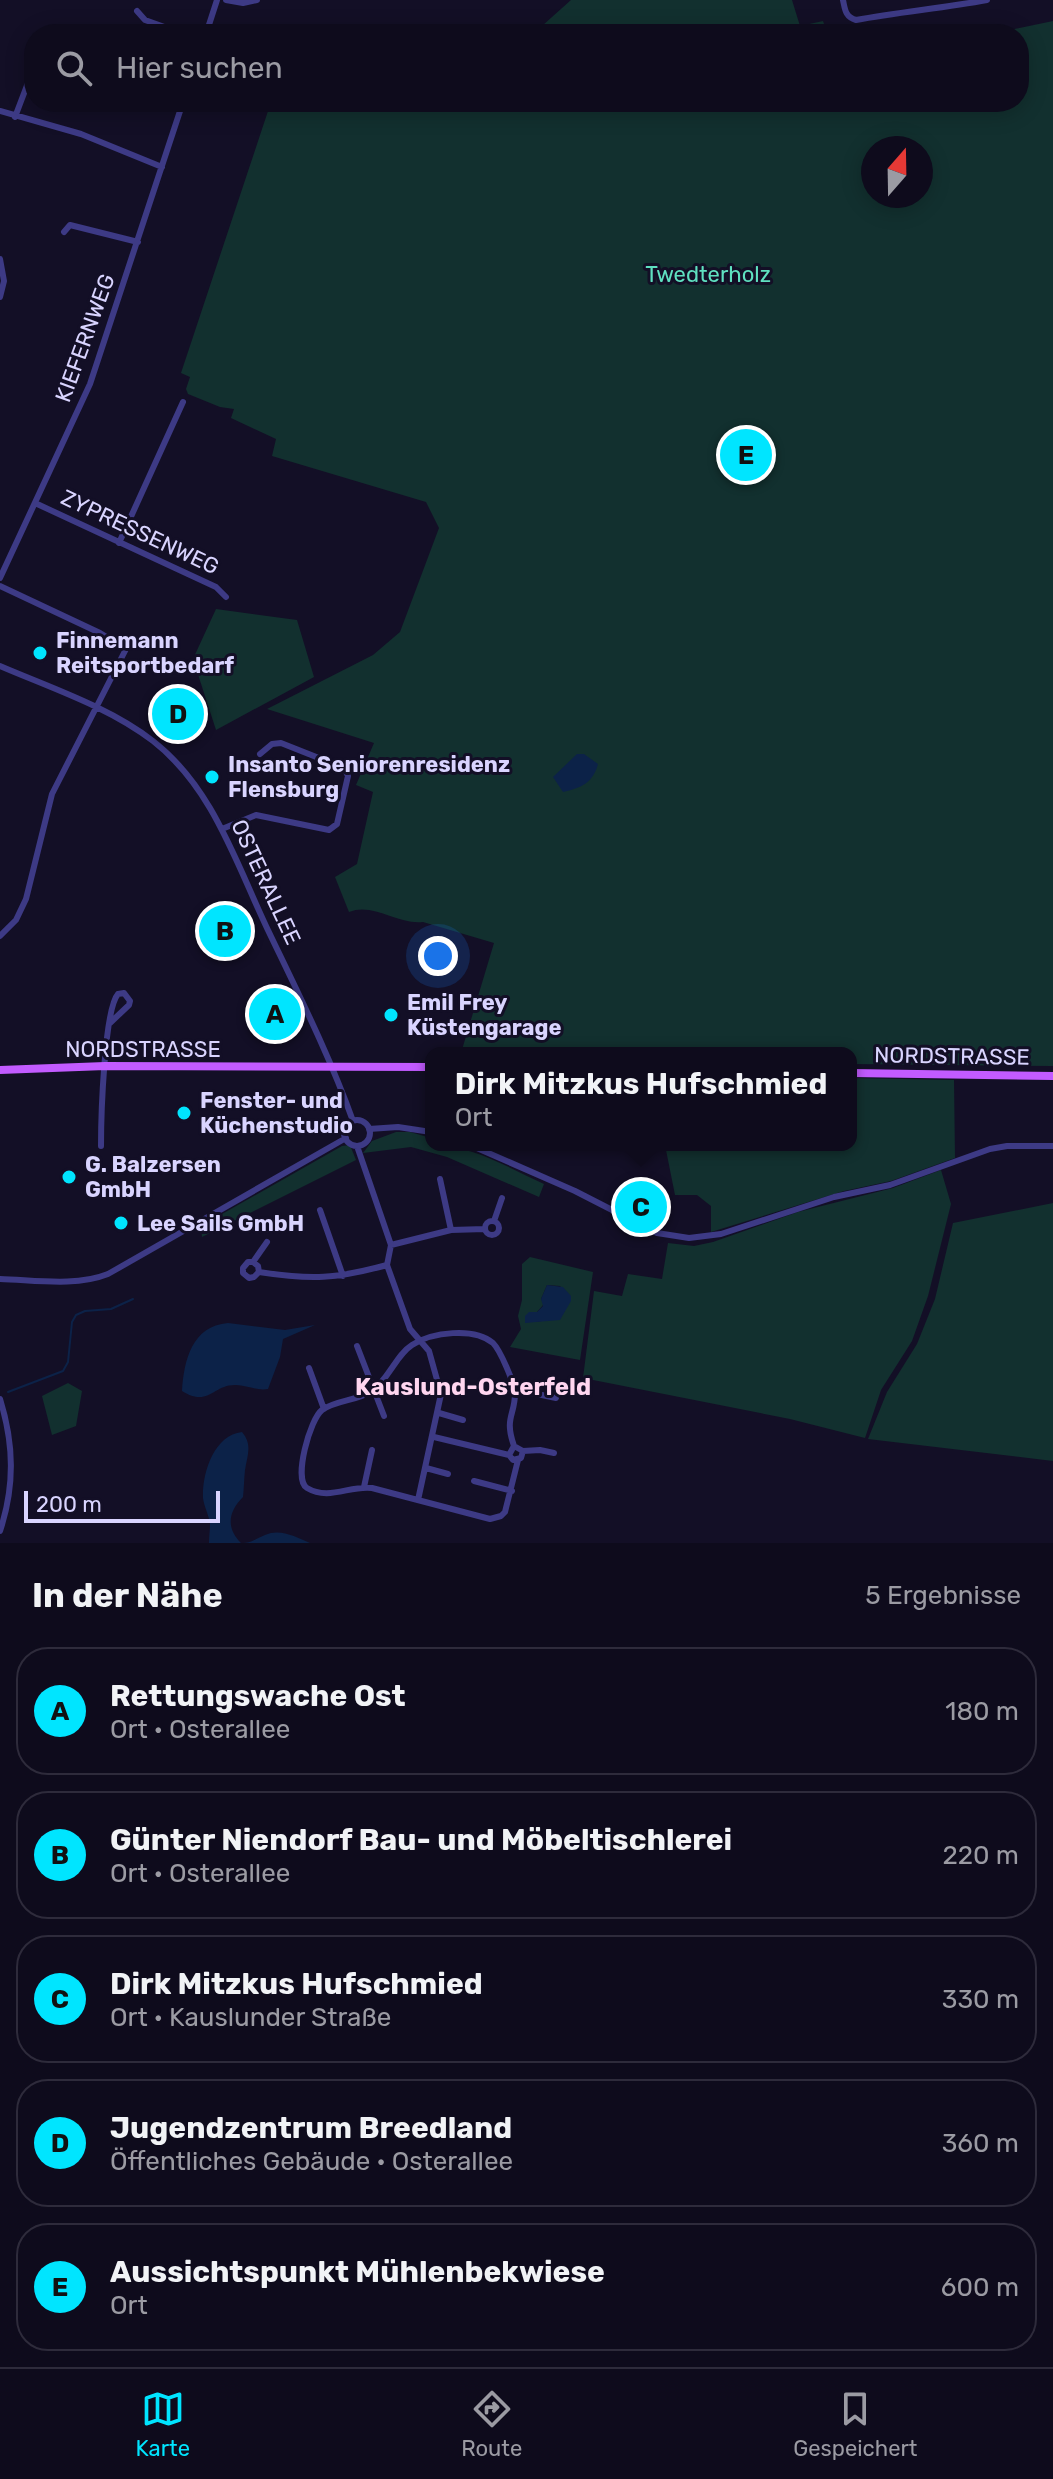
<!DOCTYPE html>
<html lang="de">
<meta charset="utf-8">
<style>
body{margin:0;font-family:Rubik,sans-serif;background:#171425;color:#f1f3f6}
.compass{position:absolute;left:861px;top:136px;width:72px;height:72px;border-radius:50%;background:#0e0b1c;box-shadow:0 4px 20px #0003;rotate:20deg}
.scale{position:absolute;left:24px;bottom:20px;width:196px;box-sizing:border-box;padding-left:8px;border:4px solid #d9d4ff;border-top:0;font-size:22px;line-height:28px;white-space:nowrap;color:#d9d4ff;-webkit-text-stroke:6px #130f26;paint-order:stroke}
.you{position:absolute;left:438px;top:956px;width:28px;height:28px;margin:-20px;border:6px solid #fff;border-radius:50%;background:#1a73e8;box-shadow:0 0 0 12px #1a73e833}
.badge{display:grid;place-items:center;width:52px;height:52px;border-radius:50%;background:#00e5ff;color:#111;font-size:26px;font-weight:700}
.pin{position:absolute;translate:-50% -50%;border:4px solid #fff;box-shadow:0 2px 8px #0006}
.popup{position:absolute;left:425px;top:1047px;width:432px;height:104px;box-sizing:border-box;display:grid;place-content:center;border-radius:16px;background:#0e0b1c;filter:drop-shadow(0 2px 6px #0005);font-size:26px;white-space:nowrap;color:#9b9ba3}
.popup b{font-size:30px;color:#f1f3f6}
.popup::after{content:'';position:absolute;left:50%;top:100%;margin-left:-16px;border:16px solid transparent;border-top-color:#0e0b1c}
.list{margin:0;padding:0;list-style:none}
h2{display:flex;justify-content:space-between;align-items:center;height:104px;margin:0;padding:0 32px;font-size:34px}
h2 small{font-size:26px;font-weight:400;color:#9b9ba3}
.list li{display:grid;grid-template-columns:52px 1fr auto;gap:24px;align-items:center;box-sizing:border-box;height:128px;margin:0 16px 16px;padding:0 16px;border:2px solid #2e2b3b;border-radius:32px}
.list b{display:block;font-size:30px;white-space:nowrap}
.list p{margin:0;font-size:26px;white-space:nowrap;color:#9b9ba3}
.list em{font-size:26px;font-style:normal;color:#9b9ba3}
.icon{flex:none;width:44px;height:44px;fill:none;stroke:currentColor;stroke-width:2;stroke-linecap:round;stroke-linejoin:round}
.map{position:relative;flex:none;width:1053px;height:1543px;overflow:hidden}
.search{position:absolute;background:#0e0b1c;box-shadow:0 4px 20px #0003;left:24px;right:24px;top:24px;height:88px;display:flex;align-items:center;gap:20px;box-sizing:border-box;padding:0 28px;border-radius:32px;color:#9b9ba3;font-size:30px}
.sheet{height:824px;background:#0e0b1c}
nav{display:flex;justify-content:space-around;align-items:center;box-sizing:border-box;height:112px;border-top:2px solid #2e2b3b;background:#0e0b1c;font-size:22px;color:#9b9ba3}
nav a{display:grid;justify-items:center;gap:4px}
nav .on{color:#00e5ff}
.map>svg:first-child{display:block}
.green{fill:#12302f;fill-rule:evenodd}
.water{fill:#0c2248}
.lines{fill:none;stroke-linecap:round;stroke-linejoin:round}
.stream{stroke:#0c2248;stroke-width:2}
.minor{stroke:#3d3a85;stroke-width:6}
.major{stroke:#c25bff;stroke-width:8}
.poi-dot{fill:#00e5ff;stroke:#130f26;stroke-width:3}
.labels{text-anchor:middle;dominant-baseline:central;stroke-width:6;stroke-linejoin:round;paint-order:stroke}
.park-label{font-size:22px;fill:#5fe0c0;stroke:#130f26}
.street-label{font-size:22px;fill:#d9d4ff;stroke:#130f26}
.poi-label{font-size:22px;font-weight:bold;fill:#d9d4ff;stroke:#130f26;text-anchor:start}
.neighbourhood-label{font-size:24px;font-weight:bold;fill:#ffd6f0;stroke:#130f26}
</style>
<div class="map">
<svg width="1053" height="1543" viewBox="0 0 1053 1543">
<rect width="100%" height="100%" fill="#130f26"/>
<path class="green" d="M571,0H792L800,26L823,21L825,27L843,26L845,34H533Z
M1053,21V1066L851,1064V1053H461L494,943L423,922C398,925 373,902 349,912L335,877L357,864L373,792L356,785L374,743L267,709L373,655L400,632L439,528L426,502L272,456L276,439L231,418L234,409L220,407L188,394L186,389L190,377L181,373L271,102H1019V34H991ZM873,148H921V196H873Z
M216,609L297,620L314,677L216,730L193,659Z
M851,1078L954,1080L955,1158L891,1181L844,1191L711,1232V1206L697,1195H675L665,1145H851Z
M396,1132H410L431,1138V1145C472,1145 507,1167 544,1184L539,1197L447,1157L411,1147L363,1153L372,1141Z
M350,1145L356,1160L202,1237L201,1226L342,1146Z
M941,1170L951,1204L928,1296L912,1341L881,1390L865,1438L790,1419L583,1378L594,1291L622,1296L628,1274L662,1279L668,1243L694,1246L713,1242L798,1212L893,1188Z
M1053,1203V1461L868,1439L887,1392L917,1344L935,1299L953,1223Z
M530,1257L593,1272L580,1360L510,1347L521,1329L518,1316L522,1300V1264ZM547,1285L560,1286L568,1295L567,1306L548,1320L534,1322L537,1312L544,1304L541,1299Z
M68,1383L82,1391L76,1426L52,1435L42,1396Z"/>
<path class="water" d="M577,754H584L598,764C593,783 581,788 563,792L553,777Z
M547,1285L563,1287L571,1296V1301L560,1320L525,1323V1316L529,1312H537L543,1306L541,1299Z
M228,1323L285,1330L315,1325L283,1339L280,1357L268,1389C256,1391 247,1385 236,1385C213,1384 209,1408 182,1391C184,1360 192,1326 228,1323Z
M242,1432C253,1445 247,1456 245,1470C244,1479 244,1488 243,1497C228,1512 226,1528 241,1543C252,1543 255,1539 265,1535C280,1528 296,1537 310,1543H209C209,1537 210,1530 210,1524C209,1515 204,1507 203,1498C202,1473 214,1435 242,1432Z"/>
<g class="lines">
<path class="stream" d="M8,1392L63,1371L68,1362L72,1322L76,1315L85,1311L111,1309L133,1299"/>
<path class="minor" d="M226,0L243,3L257,0
M843,0C845,9 845,17 856,20C900,12 943,8 987,0
M137,11L145,20L184,34
M206,34L217,0
M0,111L81,134L162,167
M15,117L34,67
M64,232L70,225L138,242
M0,259L4,281L0,297
M35,503L216,587L226,597
M119,543L183,402
M0,578L90,384L183,102
M0,586L100,633L126,649L52,794L26,899L16,920L0,936
M0,666C51,688 109,707 153,741C212,787 235,860 266,926C297,991 329,1054 353,1121
M222,829L256,815L329,830L337,824L348,776L344,768L281,743L272,744L260,754
M344 1133a13 13 0 1 1 26 0a13 13 0 1 1-26 0Z
M369,1129L398,1127L431,1132
M470,1145L575,1191L657,1233L689,1238L721,1234L834,1197L890,1185L990,1149L1007,1146H1053
M101,1146C101,1120 104,1010 118,994L124,993L130,1001L129,1005L110,1023
M357,1146L391,1245L387,1265L410,1329L429,1351L441,1394L418,1500
M440,1179L451,1230
M320,1210L343,1276
M485 1228a7 7 0 1 1 14 0a7 7 0 1 1-14 0Z
M494,1221L502,1198
M391,1245L451,1230L485,1229
M253,1262L267,1242
M259,1272L258,1266L253,1262H248L243,1268V1273L249,1278L254,1277L259,1272C311,1280 336,1279 387,1265
M0,1279C35,1280 75,1287 108,1274L346,1138
M357,1346L384,1416
M309,1368L324,1409
M515,1392L523,1391L556,1398
M0,1399C14,1444 15,1486 0,1531
M439,1413L463,1420
M434,1437L509,1455L513,1460L521,1458L523,1451L514,1446L509,1455
M514,1446C504,1417 515,1416 515,1393C514,1382 500,1350 493,1343C474,1327 432,1332 412,1345C396,1355 389,1379 372,1391C357,1401 336,1400 322,1410C310,1419 293,1480 307,1488C329,1501 350,1485 372,1488L490,1519L501,1516L505,1512L518,1460
M523,1451L540,1450L554,1453
M426,1468L448,1474
M474,1481L512,1491
M364,1487L372,1450"/>
<path class="major" d="M0,1070L105,1066L431,1067
M851,1073L1053,1076"/>
</g>
<g class="poi-dot">
<circle cx="40" cy="653" r="8"/>
<circle cx="212" cy="777" r="8"/>
<circle cx="391" cy="1015" r="8"/>
<circle cx="184" cy="1113" r="8"/>
<circle cx="69" cy="1177" r="8"/>
<circle cx="121" cy="1223" r="8"/>
</g>
<g class="labels">
<g class="park-label">
<text x="708" y="274">Twedterholz</text>
</g>
<g class="street-label">
<text transform="translate(85 338) rotate(-70)">KIEFERNWEG</text>
<text transform="translate(140 532) rotate(25)">ZYPRESSENWEG</text>
<text transform="translate(266 882) rotate(65)">OSTERALLEE</text>
<text x="143" y="1049">NORDSTRASSE</text>
<text transform="translate(952 1056) rotate(1)">NORDSTRASSE</text>
</g>
<g class="poi-label">
<text x="56" y="640">Finnemann<tspan x="56" dy="25">Reitsportbedarf</tspan></text>
<text x="228" y="764">Insanto Seniorenresidenz<tspan x="228" dy="25">Flensburg</tspan></text>
<text x="407" y="1002">Emil Frey<tspan x="407" dy="25">Küstengarage</tspan></text>
<text x="200" y="1100">Fenster- und<tspan x="200" dy="25">Küchenstudio</tspan></text>
<text x="85" y="1164">G. Balzersen<tspan x="85" dy="25">GmbH</tspan></text>
<text x="137" y="1223">Lee Sails GmbH</text>
</g>
<g class="neighbourhood-label">
<text x="473" y="1387">Kauslund-Osterfeld</text>
</g>
</g>
</svg>
<svg class="compass" viewBox="-18 -18 36 36"><path d="M0-13l5 13h-10z" fill="#e53935"/><path d="M0 13l5-13h-10z" fill="#9b9ba3"/></svg>
<div class="scale">200 m</div>
<div class="you"></div>
<div class="pin badge" style="left:275px;top:1014px">A</div>
<div class="pin badge" style="left:225px;top:931px">B</div>
<div class="pin badge" style="left:641px;top:1207px">C</div>
<div class="popup"><b>Dirk Mitzkus Hufschmied</b>Ort</div>
<div class="pin badge" style="left:178px;top:714px">D</div>
<div class="pin badge" style="left:746px;top:455px">E</div>
<div class="search"><svg class="icon" aria-label="search" viewBox="0 0 24 24"><circle cx="10" cy="10" r="6"/><path d="M15 15l6 6"/></svg>Hier suchen</div>
</div>
<section class="sheet">
<h2>In der Nähe<small>5 Ergebnisse</small></h2>
<ul class="list">
<li><span class="badge">A</span><div><b>Rettungswache Ost</b><p>Ort · Osterallee</p></div><em>180 m</em></li>
<li><span class="badge">B</span><div><b>Günter Niendorf Bau- und Möbeltischlerei</b><p>Ort · Osterallee</p></div><em>220 m</em></li>
<li><span class="badge">C</span><div><b>Dirk Mitzkus Hufschmied</b><p>Ort · Kauslunder Straße</p></div><em>330 m</em></li>
<li><span class="badge">D</span><div><b>Jugendzentrum Breedland</b><p>Öffentliches Gebäude · Osterallee</p></div><em>360 m</em></li>
<li><span class="badge">E</span><div><b>Aussichtspunkt Mühlenbekwiese</b><p>Ort</p></div><em>600 m</em></li>
</ul>
</section>
<nav>
<a class="on"><svg class="icon" aria-label="map" viewBox="0 0 24 24"><path d="M3 6l6-2 6 2 6-2v14l-6 2-6-2-6 2zM9 4v14M15 6v14"/></svg>Karte</a>
<a><svg class="icon" aria-label="directions" viewBox="0 0 24 24"><path d="M12 3l9 9-9 9-9-9zM9 14v-3h6M13 9l2 2-2 2"/></svg>Route</a>
<a><svg class="icon" aria-label="saved" viewBox="0 0 24 24"><path d="M7 4h10v16l-5-4-5 4z"/></svg>Gespeichert</a>
</nav>
